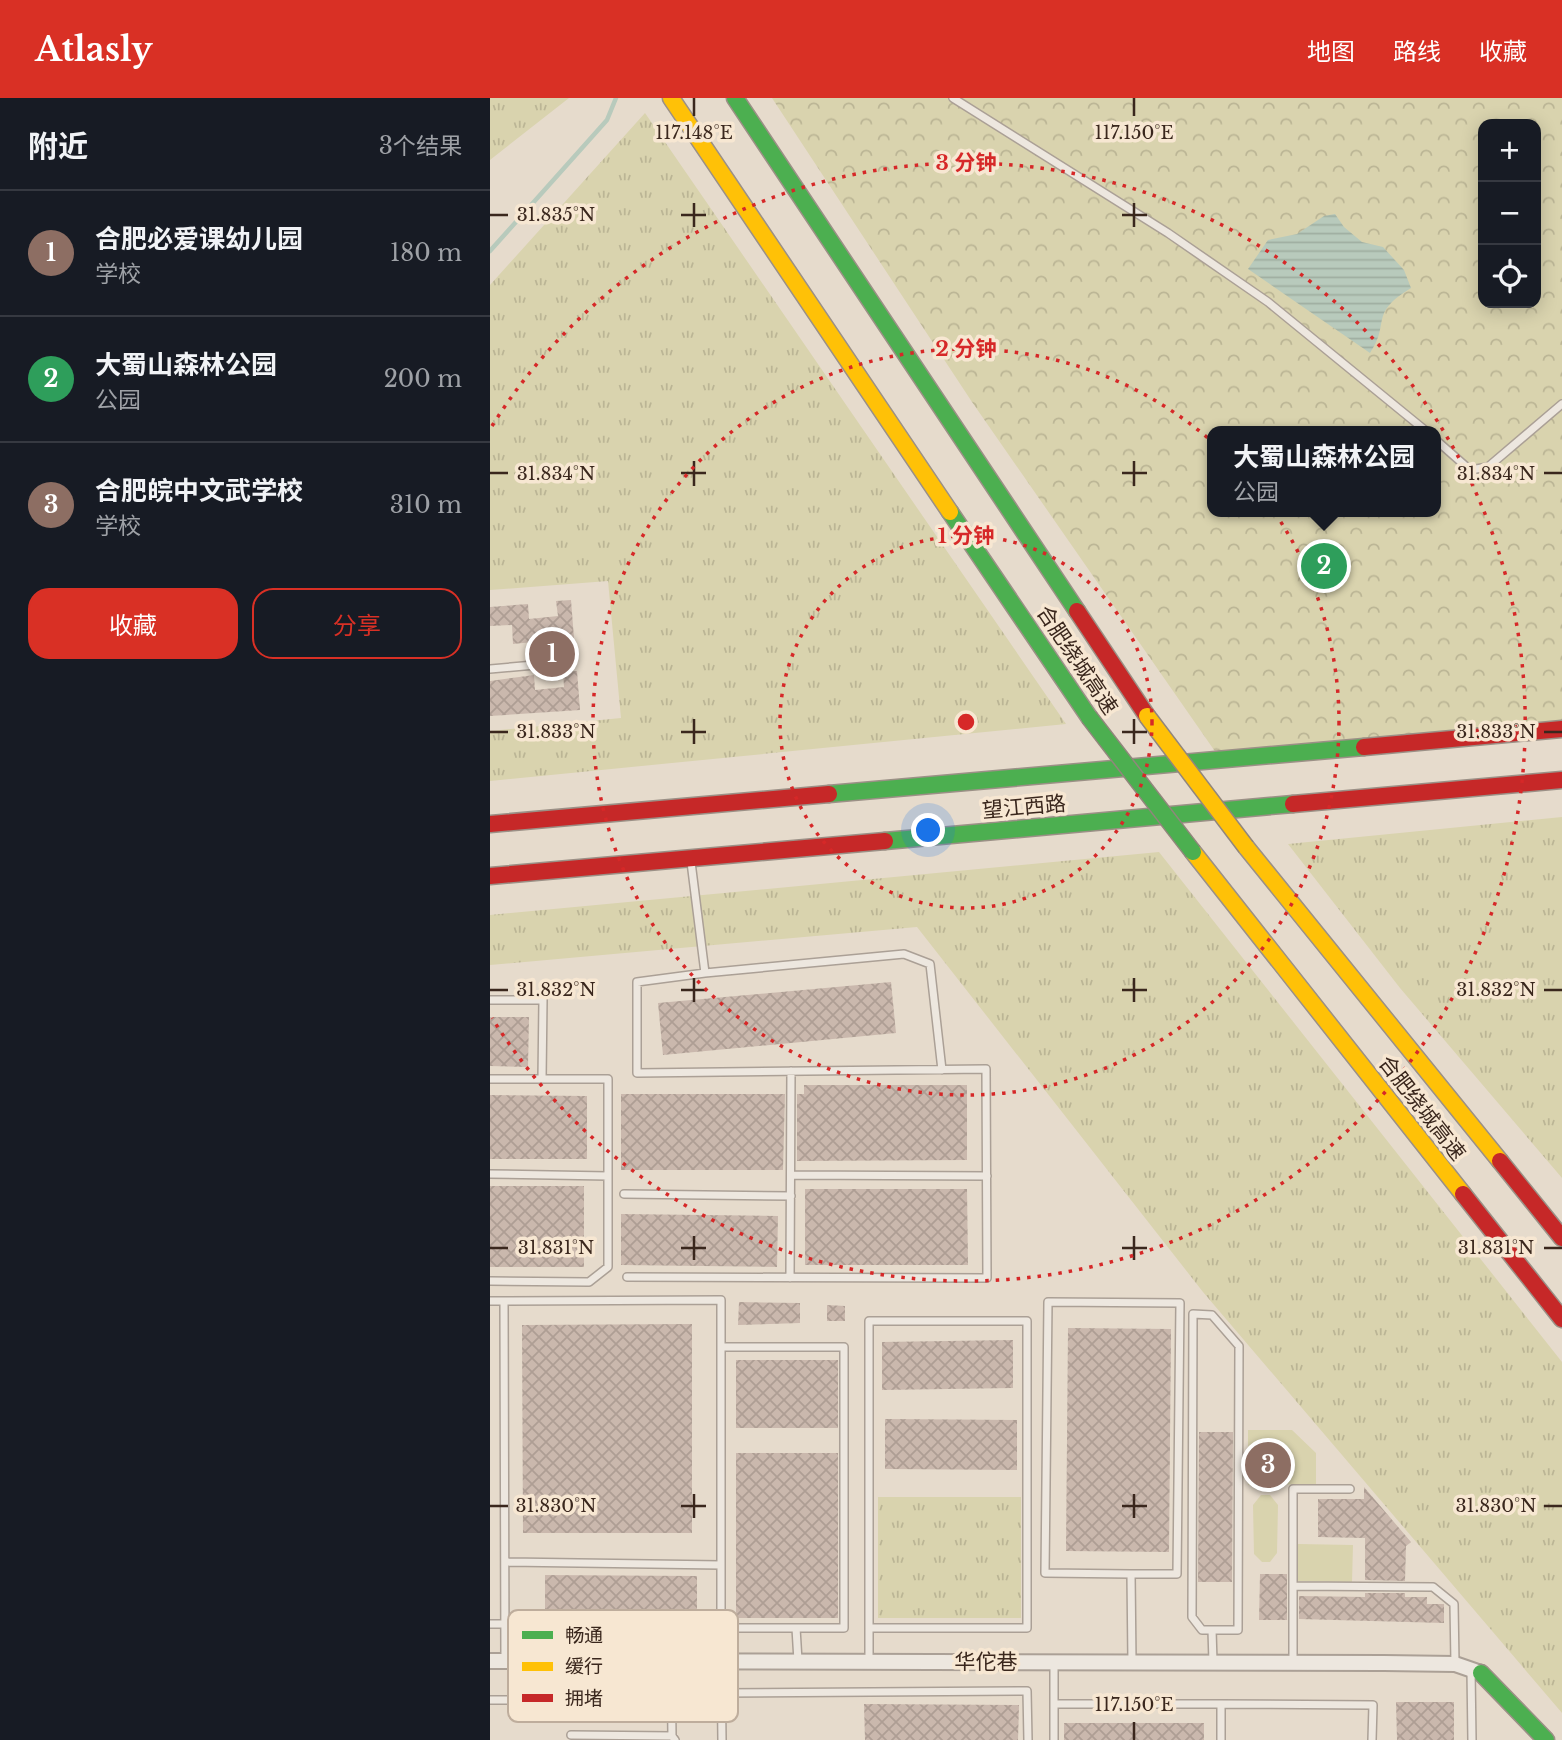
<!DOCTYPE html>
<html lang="zh">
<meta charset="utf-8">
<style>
body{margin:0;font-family:"Libre Baskerville","Noto Sans SC",serif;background:#242831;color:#f1f3f6}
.controls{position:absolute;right:21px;top:21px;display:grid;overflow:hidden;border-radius:14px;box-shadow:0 4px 18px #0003}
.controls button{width:63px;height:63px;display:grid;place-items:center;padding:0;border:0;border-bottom:2px solid #363941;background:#171b24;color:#f1f3f6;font:35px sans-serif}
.you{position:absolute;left:439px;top:733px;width:24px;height:24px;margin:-18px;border:5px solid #fff;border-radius:50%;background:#1a73e8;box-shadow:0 0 0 10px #1a73e833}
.badge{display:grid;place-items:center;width:46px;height:46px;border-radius:50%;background:#d93025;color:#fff;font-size:23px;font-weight:700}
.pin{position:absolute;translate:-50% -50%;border:4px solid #fff;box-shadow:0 2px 7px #0006}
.popup{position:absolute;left:717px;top:328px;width:234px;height:91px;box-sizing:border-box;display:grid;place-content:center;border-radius:14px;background:#171b24;filter:drop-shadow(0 2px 5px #0005);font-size:23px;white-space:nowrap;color:#9ea1a6}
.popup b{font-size:26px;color:#f1f3f6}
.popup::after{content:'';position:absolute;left:50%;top:100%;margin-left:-14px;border:14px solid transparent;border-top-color:#171b24}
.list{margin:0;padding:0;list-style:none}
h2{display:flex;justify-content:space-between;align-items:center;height:91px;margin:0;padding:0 28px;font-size:30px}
h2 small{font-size:23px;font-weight:400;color:#9ea1a6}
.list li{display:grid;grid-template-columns:46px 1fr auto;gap:21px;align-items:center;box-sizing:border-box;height:126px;padding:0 28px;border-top:2px solid #363941}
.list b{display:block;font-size:26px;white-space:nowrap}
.list p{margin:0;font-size:23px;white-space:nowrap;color:#9ea1a6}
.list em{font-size:23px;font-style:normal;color:#9ea1a6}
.actions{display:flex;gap:14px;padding:21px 28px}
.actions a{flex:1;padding:16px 0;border:2px solid #d93025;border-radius:21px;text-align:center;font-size:24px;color:#d93025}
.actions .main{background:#d93025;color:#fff}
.icon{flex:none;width:38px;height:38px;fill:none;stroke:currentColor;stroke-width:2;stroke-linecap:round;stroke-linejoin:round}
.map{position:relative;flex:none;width:1072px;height:1642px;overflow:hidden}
header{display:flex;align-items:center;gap:42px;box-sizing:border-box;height:98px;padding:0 35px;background:#d93025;color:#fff}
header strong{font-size:33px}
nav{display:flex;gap:38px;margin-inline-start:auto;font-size:24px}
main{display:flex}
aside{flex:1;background:#171b24}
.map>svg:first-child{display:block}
.grass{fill:url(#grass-tufts)}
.park{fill:url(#park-crowns);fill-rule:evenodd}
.garden{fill:#d9d3ae}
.water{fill:url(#water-rules)}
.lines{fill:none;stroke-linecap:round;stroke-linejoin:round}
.stream{stroke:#b8cabc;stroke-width:4.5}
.building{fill:url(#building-cross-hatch)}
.lane-casing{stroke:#aba096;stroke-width:10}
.street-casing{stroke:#aba096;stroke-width:18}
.fast-casing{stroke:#9b9086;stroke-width:19}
.slow-casing{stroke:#9b9086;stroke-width:19}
.jam-casing{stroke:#9b9086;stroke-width:19}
.lane{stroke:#ede7df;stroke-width:7}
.street{stroke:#ede7df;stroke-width:14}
.fast{stroke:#4caf50;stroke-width:16}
.slow{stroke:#ffc107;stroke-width:16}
.jam{stroke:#c62828;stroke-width:16}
.fast-bridge-casing{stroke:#91867c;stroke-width:19;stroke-linecap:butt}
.slow-bridge-casing{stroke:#91867c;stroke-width:19;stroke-linecap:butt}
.fast-bridge{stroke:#4caf50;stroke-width:16}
.slow-bridge{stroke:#ffc107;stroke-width:16}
.ticks{fill:none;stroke:#3a271d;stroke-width:2.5}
.ring{fill:none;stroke:#d62828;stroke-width:3.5;stroke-dasharray:3.5 7}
.labels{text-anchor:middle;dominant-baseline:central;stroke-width:7;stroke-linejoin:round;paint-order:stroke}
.street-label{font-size:21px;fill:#3a271d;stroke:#f7e7d2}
.key{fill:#f7e7d2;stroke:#bead9c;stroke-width:2}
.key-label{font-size:19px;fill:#3a271d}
.ticks-label{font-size:18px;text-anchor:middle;fill:#3a271d;stroke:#f7e7d2;stroke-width:7;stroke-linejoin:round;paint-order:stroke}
.centre{fill:#d62828;stroke:#f7e7d2;stroke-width:3.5}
.ring-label{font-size:21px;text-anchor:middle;font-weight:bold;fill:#d62828;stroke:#f7e7d2;stroke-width:7;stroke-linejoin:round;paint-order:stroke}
</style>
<header>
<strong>Atlasly</strong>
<nav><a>地图</a><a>路线</a><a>收藏</a></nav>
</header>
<main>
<aside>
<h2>附近<small>3个结果</small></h2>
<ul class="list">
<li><span class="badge" style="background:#8d6e63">1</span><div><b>合肥必爱课幼儿园</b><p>学校</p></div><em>180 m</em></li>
<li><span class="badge" style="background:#2e9e5b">2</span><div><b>大蜀山森林公园</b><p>公园</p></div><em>200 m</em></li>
<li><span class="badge" style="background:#8d6e63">3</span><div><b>合肥皖中文武学校</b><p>学校</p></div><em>310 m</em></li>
</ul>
<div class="actions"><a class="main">收藏</a><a>分享</a></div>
</aside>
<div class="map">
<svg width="1072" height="1642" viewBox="0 0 1072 1642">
<defs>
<pattern id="grass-tufts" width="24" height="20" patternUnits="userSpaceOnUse" patternTransform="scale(1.75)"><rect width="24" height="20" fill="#d9d3ae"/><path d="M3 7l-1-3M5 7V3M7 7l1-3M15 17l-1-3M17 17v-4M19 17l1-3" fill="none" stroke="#bbb595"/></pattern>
<pattern id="park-crowns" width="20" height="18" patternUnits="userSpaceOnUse" patternTransform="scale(1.75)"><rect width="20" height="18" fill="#d9d3ae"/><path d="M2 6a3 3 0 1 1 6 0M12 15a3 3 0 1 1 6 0" fill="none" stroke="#bbb595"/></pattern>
<pattern id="water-rules" width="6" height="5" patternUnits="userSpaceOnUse" patternTransform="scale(1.75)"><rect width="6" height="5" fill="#b8cabc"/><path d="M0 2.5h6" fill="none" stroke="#9faea1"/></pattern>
<pattern id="building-cross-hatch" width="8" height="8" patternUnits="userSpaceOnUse" patternTransform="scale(1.75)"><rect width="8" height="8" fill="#cab8ad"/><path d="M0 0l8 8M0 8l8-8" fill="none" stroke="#ae9e94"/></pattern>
</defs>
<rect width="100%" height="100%" fill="#e6dbcc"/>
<path class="grass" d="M0,0H79L0,62Z
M155,15L576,626L0,683V633L131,620L118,483L0,492V187Z
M1072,719V1080L910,890L798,746Z
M669,754L1072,1264V1615L713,1194L427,829L0,867V817Z
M388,1399H531V1520H388Z"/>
<path class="park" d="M282,0H1072V631L731,662L482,304ZM993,26H1046V205H993ZM722,333H946V414H722Z"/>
<path class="garden" d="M758,1332H802L826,1355V1386L758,1387Z
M771,1397H780L788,1407L787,1455L780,1464H772L764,1456L763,1407Z
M808,1446L863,1447L862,1484L807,1483Z"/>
<path class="water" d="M845,116L854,129L872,144L893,149L914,172L921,190C878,216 901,225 880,255L758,171L778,142L807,136L834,118Z"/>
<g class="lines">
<path class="stream" d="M0,153L117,22L126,0"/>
</g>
<path class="building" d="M81,502L84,540L23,546L22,527L0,528V509L38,506L39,521L68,518L66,503Z
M87,573L90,612L0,618V583L44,577L45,592L74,589L73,574Z
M401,884L406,935L173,957L168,905Z
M0,919H39L38,969L0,968Z
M314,987H477V1062L307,1063V996H314Z
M131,996H295L293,1072H131Z
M0,997L97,998V1061H0Z
M0,1088H94V1169H0Z
M315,1091H477L478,1167H315Z
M131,1116L288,1118L287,1169L131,1167Z
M249,1204L310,1205V1225L248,1227Z
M337,1207L355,1208V1223H337Z
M202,1226V1435H33L32,1227Z
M578,1230L681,1231L679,1454L576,1453Z
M523,1242V1290L392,1292V1244Z
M246,1262H348V1330H246Z
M395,1321L527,1322V1372L395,1371Z
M709,1334H743L742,1484H708Z
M246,1355H348V1520H246Z
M874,1389L921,1444L916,1448L915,1483L875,1482V1440L828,1439V1401H874Z
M770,1476H797V1522H769Z
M55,1477L207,1478V1521L55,1520Z
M875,1495H915V1499H937V1506H954V1525L809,1521V1498L875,1499Z
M205,1587L206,1610H194L193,1588Z
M906,1604H964V1642H907Z
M374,1606L529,1607L528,1642H375Z
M574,1625H714V1642H574Z"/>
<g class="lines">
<defs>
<path id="lane" d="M463,0L678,135L778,204L936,333
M946,342L980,372L998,369L1072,306
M0,571L78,564
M215,875L414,856L440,866L452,972
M0,902H53L52,981
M0,981H118V1169L99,1184L0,1183
M0,1076L118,1078
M301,1077L497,1078
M134,1096L301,1098
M137,1179L497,1180L496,971L147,975V884L215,875L201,764
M300,1180L301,973
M0,1203H14
M860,1391H803V1488L943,1489L964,1506L965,1565
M15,1464L231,1467
M641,1476L555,1475L558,1204L690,1205L687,1476H641L642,1564
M803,1488V1564
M0,1526H15
M306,1530H231V1249H354V1530H306L308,1563
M379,1530H537V1223H379V1563
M722,1532H712L702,1519L703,1216L722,1217L749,1248L748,1532H722L723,1564
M15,1563L14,1203L231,1202V1249
M181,1564L182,1638L185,1642
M231,1564L232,1642
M981,1572L982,1642
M232,1595L537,1593L538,1642
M0,1602L182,1601
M564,1606H731V1642
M731,1606L883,1607L882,1642
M81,1637L182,1638
M564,1642V1565"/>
<path id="street" d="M0,1563L894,1565L965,1566L991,1575"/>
<path id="fast" d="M245,0L587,513
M460,414L599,619
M339,696L874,649
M395,743L803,706
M991,1575L1056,1642"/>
<path id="slow" d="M181,0L460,414
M756,749L1010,1063
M703,754L973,1096"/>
<path id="jam" d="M587,513L657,618
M874,649L1072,631
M803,706L1072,682
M0,726L339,696
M0,778L395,743
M1010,1063L1072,1140
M973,1096L1072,1221"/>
</defs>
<use href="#lane" class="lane-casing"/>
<use href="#street" class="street-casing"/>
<use href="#fast" class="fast-casing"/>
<use href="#slow" class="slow-casing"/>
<use href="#jam" class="jam-casing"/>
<use href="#lane" class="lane"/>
<use href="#street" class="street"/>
<use href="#fast" class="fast"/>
<use href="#slow" class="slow"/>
<use href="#jam" class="jam"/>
<defs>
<path id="fast-bridge" d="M599,619L703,754"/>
<path id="slow-bridge" d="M657,618L756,749"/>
</defs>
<use href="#fast-bridge" class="fast-bridge-casing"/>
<use href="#slow-bridge" class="slow-bridge-casing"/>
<use href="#fast-bridge" class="fast-bridge"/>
<use href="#slow-bridge" class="slow-bridge"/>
</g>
<path class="ticks" d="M204,0V18M644,0V18M204,105V129M644,105V129M0,117H18M191,117H216M632,117H657M204,363V388M644,363V388M0,375H18M191,375H216M632,375H657M1054,375H1072M204,621V646M644,621V646M0,634H18M191,634H216M632,634H657M1054,634H1072M204,880V904M644,880V904M0,892H18M191,892H216M632,892H657M1054,892H1072M204,1138V1162M644,1138V1162M0,1150H18M191,1150H216M632,1150H657M1054,1150H1072M204,1396V1420M644,1396V1420M0,1408H18M191,1408H216M632,1408H657M1054,1408H1072M644,1624V1642"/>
<g class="ring">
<circle cx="476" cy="624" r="186"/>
<circle cx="476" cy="624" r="373"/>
<path d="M2 328A559 559 0 1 1 2 920"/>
</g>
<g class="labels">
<g class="street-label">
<text transform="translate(587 562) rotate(56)">合肥绕城高速</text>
<text transform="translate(534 709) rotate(-5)">望江西路</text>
<text transform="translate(932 1010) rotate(52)">合肥绕城高速</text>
<text x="496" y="1564">华佗巷</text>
</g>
</g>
<rect x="18" y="1512" width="230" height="112" rx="10" class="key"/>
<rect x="32" y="1533" width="31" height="8" fill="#4caf50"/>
<rect x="32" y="1564" width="31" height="9" fill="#ffc107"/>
<rect x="32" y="1596" width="31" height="8" fill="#c62828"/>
<g class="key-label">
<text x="75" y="1544">畅通</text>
<text x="75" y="1575">缓行</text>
<text x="75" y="1607">拥堵</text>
</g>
<g class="ticks-label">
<text x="204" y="41">117.148°E</text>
<text x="644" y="41">117.150°E</text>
<text x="66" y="123">31.835°N</text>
<text x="66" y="382">31.834°N</text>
<text x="1006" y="382">31.834°N</text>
<text x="66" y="640">31.833°N</text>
<text x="1006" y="640">31.833°N</text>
<text x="66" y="898">31.832°N</text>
<text x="1006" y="898">31.832°N</text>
<text x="66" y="1156">31.831°N</text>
<text x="1006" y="1156">31.831°N</text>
<text x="66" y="1414">31.830°N</text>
<text x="1006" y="1414">31.830°N</text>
<text x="644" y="1613">117.150°E</text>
</g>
<circle cx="476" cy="624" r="10" class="centre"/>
<g class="ring-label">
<text x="476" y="72">3 分钟</text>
<text x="476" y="258">2 分钟</text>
<text x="476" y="445">1 分钟</text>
</g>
</svg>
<div class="controls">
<button>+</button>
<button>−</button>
<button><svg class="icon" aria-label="locate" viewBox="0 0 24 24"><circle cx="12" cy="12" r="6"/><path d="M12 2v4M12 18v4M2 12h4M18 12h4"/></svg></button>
</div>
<div class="you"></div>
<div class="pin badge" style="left:62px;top:556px;background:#8d6e63">1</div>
<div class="pin badge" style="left:834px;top:468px;background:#2e9e5b">2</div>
<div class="popup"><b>大蜀山森林公园</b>公园</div>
<div class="pin badge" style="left:778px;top:1367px;background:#8d6e63">3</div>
</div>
</main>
